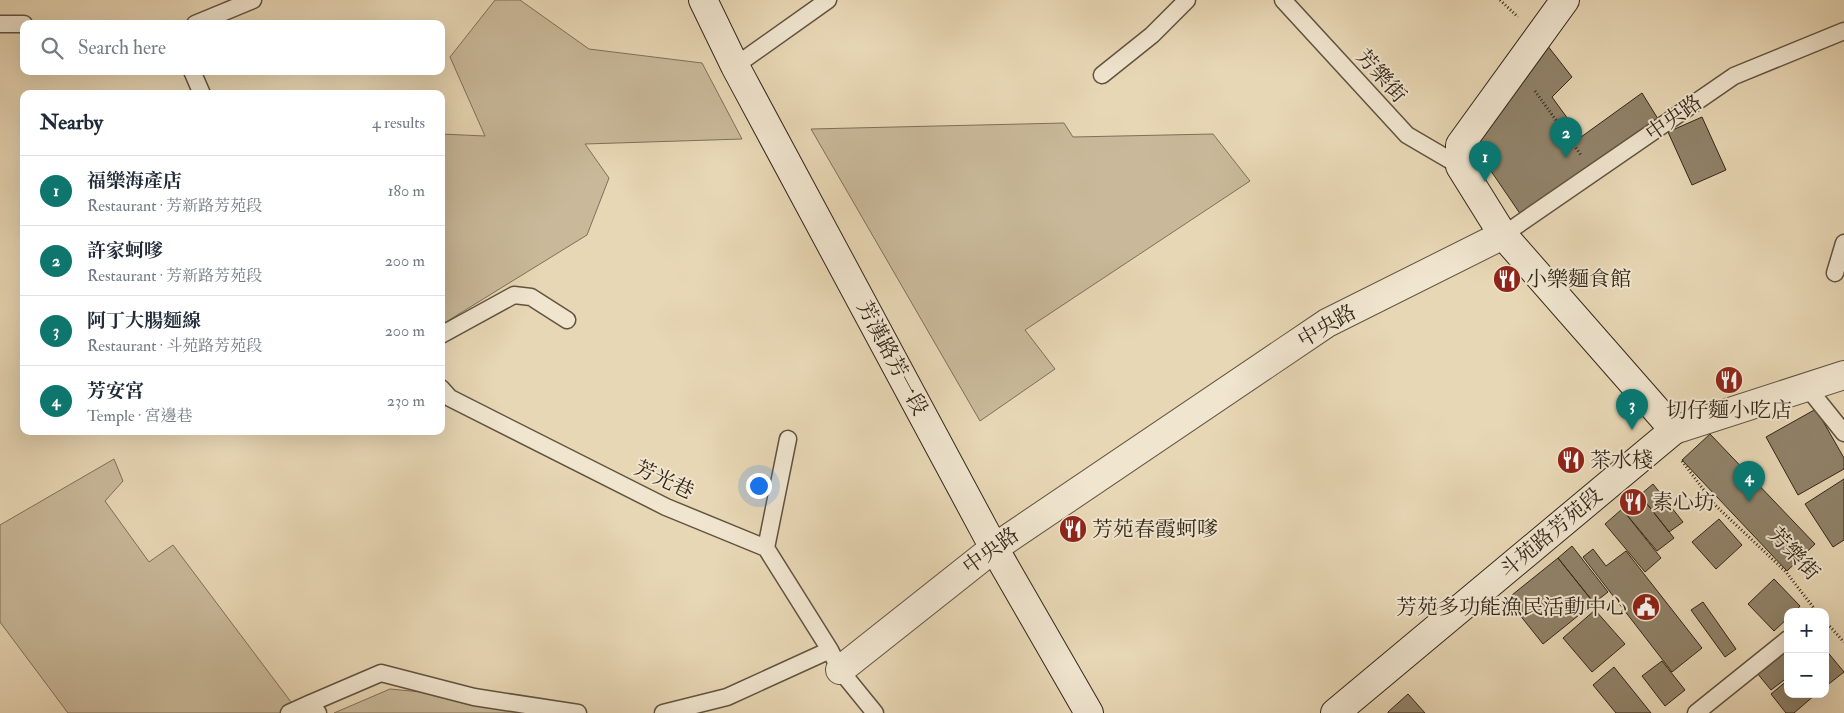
<!DOCTYPE html>
<meta charset="utf-8">
<style>
body{margin:0;font-family:"IM FELL Double Pica","Noto Serif TC",serif;background:#f2f2f3;color:#1f2937}
.controls{position:absolute;right:15px;bottom:15px;display:grid;overflow:hidden;border-radius:10px;box-shadow:0 5px 20px #0002}
.controls button{width:45px;height:45px;display:grid;place-items:center;padding:0;border:0;border-bottom:1px solid #e0e1e3;background:#fff;color:#1f2937;font:25px sans-serif}
.you{position:absolute;left:758px;top:485px;width:18px;height:18px;margin:-12px;border:4px solid #fff;border-radius:50%;background:#1a73e8;box-shadow:0 0 0 8px #1a73e833}
.badge{display:grid;place-items:center;width:32px;height:32px;border-radius:50%;background:#0f766e;color:#fff;font-size:16px;font-weight:700}
.pin{position:absolute;translate:-50% -41px;filter:drop-shadow(0 1px 2px #0008)}
.pin::after{content:'';position:absolute;top:26px;width:18px;height:15px;background:inherit;clip-path:polygon(0 0,100% 0,50% 100%)}
.list{margin:0;padding:0;list-style:none}
h2{display:flex;justify-content:space-between;align-items:center;height:65px;margin:0;padding:0 20px;font-size:21px}
h2 small{font-size:16px;font-weight:400;color:#747a83}
.list li{display:grid;grid-template-columns:32px 1fr auto;gap:15px;align-items:center;box-sizing:border-box;height:70px;padding:0 20px;border-top:1px solid #e0e1e3}
.list b{display:block;font-size:19px;white-space:nowrap}
.list p{margin:0;font-size:16px;white-space:nowrap;color:#747a83}
.list em{font-size:16px;font-style:normal;color:#747a83}
.icon{flex:none;width:28px;height:28px;fill:none;stroke:currentColor;stroke-width:2;stroke-linecap:round;stroke-linejoin:round}
.map{position:relative;flex:none;width:1844px;height:713px;overflow:hidden}
.search{position:absolute;background:#fff;box-shadow:0 5px 20px #0002;left:20px;top:20px;width:425px;height:55px;display:flex;align-items:center;gap:12px;box-sizing:border-box;padding:0 18px;border-radius:10px;color:#747a83;font-size:19px}
.panel{position:absolute;background:#fff;box-shadow:0 5px 20px #0002;left:20px;top:90px;width:425px;height:345px;border-radius:10px}
.map>svg:first-child{display:block}
.green{fill:#c9b99a;stroke:#7e7059}
.building{fill:#91836a;stroke:#322718}
.lines{fill:none;stroke-linecap:round;stroke-linejoin:round}
.lane-casing{stroke:#60533f;stroke-width:19}
.street-casing{stroke:#60533f;stroke-width:30}
.secondary-casing{stroke:#322718;stroke-width:30}
.path{stroke:#322718;stroke-width:3;stroke-dasharray:1 2.5;stroke-linecap:butt}
.lane{stroke:#f0e5cf;stroke-width:16}
.street{stroke:#f0e5cf;stroke-width:28}
.secondary{stroke:#f0e5cf;stroke-width:28}
.labels{text-anchor:middle;dominant-baseline:central;stroke-width:4;stroke-linejoin:round;paint-order:stroke}
.street-label{font-size:21px;fill:#322718;stroke:#f0e5cf}
.poi-label{font-size:21px;fill:#322718;stroke:#f0e5cf;text-anchor:start}
</style>
<div class="map">
<svg width="1844" height="713" viewBox="0 0 1844 713">
<rect width="100%" height="100%" fill="#e8d7b5"/>
<filter id="stains"><feTurbulence type="fractalNoise" baseFrequency=".004" numOctaves="4"/><feColorMatrix values="0 0 0 0 .2 0 0 0 0 .09 0 0 0 0 .02 0 0 0 .5 -.17"/></filter>
<radialGradient id="worn" r=".72"><stop offset=".6" stop-color="#630" stop-opacity="0"/><stop offset="1" stop-color="#630" stop-opacity=".3"/></radialGradient>
<path class="green" d="M495,0H520L589,49L702,63L742,139L585,144L609,178L587,235L441,325V134L485,136L450,57Z
M1064,123L1073,137L1213,134L1250,181L1025,330L1055,369L980,421L811,129Z
M114,459L123,481L105,501L149,562L173,545L297,710L289,713H68L0,622V525Z
M390,689L474,697L534,713H334Z"/>
<path class="building" d="M1547,45L1572,77L1552,97L1581,137L1642,93L1658,119L1521,215L1476,149L1488,123Z
M1702,117L1726,170L1692,185L1668,132Z
M1816,409L1844,458V469L1798,495L1766,437Z
M1710,434L1815,544L1787,571L1682,460Z
M1844,479V540L1833,547L1805,504Z
M1653,484L1683,522L1669,532L1640,495Z
M1640,495L1674,538L1657,551L1622,509Z
M1622,509L1661,558L1645,572L1605,524Z
M1719,519L1742,545L1716,569L1692,542Z
M1572,546L1608,592L1594,603L1558,558Z
M1593,549L1606,566L1626,551L1702,648L1672,672L1583,557Z
M1558,558L1594,603L1543,644L1507,599Z
M1774,579L1800,606L1795,612H1788V618L1774,631L1748,604Z
M1703,602L1736,649L1725,657L1691,610Z
M1595,610L1625,644L1592,672L1563,638Z
M1788,649V677L1771,690L1757,673Z
M1825,649L1844,672L1825,687Z
M1662,661L1685,690L1665,706L1642,676Z
M1614,667L1651,713H1616L1593,685Z
M1788,680V694H1816L1794,713H1786L1771,694Z
M1408,694L1425,713H1388V712Z"/>
<g class="lines">
<defs>
<path id="lane" d="M1283,0L1407,135L1460,166
M0,24H24
M195,24L253,0
M735,66L828,0
M192,71L202,94
M1102,75L1152,35L1187,0
M1503,235L1734,76L1844,31
M1835,273L1844,243
M441,335L514,295L531,297L567,320
M1807,387L1844,433
M441,388L450,398L666,507L766,548L830,650L840,670L875,713
M766,548L788,439
M311,703L381,673L474,697L578,713
M289,713L311,703L318,713
M663,713L727,697L830,650
M1696,713L1788,639"/>
<path id="street" d="M1674,430L1844,375
M840,670L994,548L1327,323L1503,235"/>
<path id="secondary" d="M703,0L735,66L994,548L1089,713
M1335,713L1674,430L1503,235L1460,166V145L1565,0"/>
</defs>
<use href="#lane" class="lane-casing"/>
<use href="#street" class="street-casing"/>
<use href="#secondary" class="secondary-casing"/>
<path class="path" d="M1500,0L1518,17
M1535,91L1581,155
M1682,461L1715,505L1786,572L1817,612
M1825,621L1844,642"/>
<use href="#lane" class="lane"/>
<use href="#street" class="street"/>
<use href="#secondary" class="secondary"/>
</g>
<defs>
<symbol id="restaurant-disc" viewBox="-11 -11 22 22"><circle r="9.5" fill="#8f2418" stroke="#f0e5cf"/><path d="M-5-6h1v4h1v-4h1v4h1v-4h1v5L-1.5 .5V6h-2V.5L-5-1ZM5-6V6H3V1.5H1.5Q1.5-4 5-6Z" fill="#fff"/></symbol>
<symbol id="civic-disc" viewBox="-11 -11 22 22"><circle r="9.5" fill="#8f2418" stroke="#f0e5cf"/><path d="M-.6-6.5H3V-4.5H.6V-3L4-1V1h2V6H-6V1h2V-1L-.6-3ZM-1.2 2.5V6h2.4V2.5Z" fill="#fff"/></symbol>
</defs>
<g fill-rule="evenodd">
<use href="#restaurant-disc" x="1491" y="263" width="32" height="32"/>
<use href="#restaurant-disc" x="1713" y="364" width="32" height="32"/>
<use href="#restaurant-disc" x="1555" y="444" width="32" height="32"/>
<use href="#restaurant-disc" x="1617" y="486" width="32" height="32"/>
<use href="#restaurant-disc" x="1057" y="513" width="32" height="32"/>
<use href="#civic-disc" x="1630" y="591" width="32" height="32"/>
</g>
<g class="labels">
<g class="street-label">
<text transform="translate(1381 76) rotate(48)">芳樂街</text>
<text transform="translate(1674 118) rotate(-35)">中央路</text>
<text transform="translate(1327 326) rotate(-30)">中央路</text>
<text transform="translate(892 358) rotate(62)">芳漢路芳一段</text>
<text transform="translate(664 480) rotate(25)">芳光巷</text>
<text transform="translate(1551 533) rotate(-40)">斗苑路芳苑段</text>
<text transform="translate(991 551) rotate(-36)">中央路</text>
<text transform="translate(1794 554) rotate(47)">芳樂街</text>
</g>
<g class="poi-label">
<text x="1526" y="279">小樂麵食館</text>
<text x="1729" y="410" text-anchor="middle">切仔麵小吃店</text>
<text x="1590" y="460">茶水棧</text>
<text x="1652" y="502">素心坊</text>
<text x="1092" y="529">芳苑春霞蚵嗲</text>
<text x="1627" y="607" text-anchor="end">芳苑多功能漁民活動中心</text>
</g>
</g>
<rect width="100%" height="100%" filter="url(#stains)"/>
<rect width="100%" height="100%" fill="url(#worn)"/>
</svg>
<div class="controls">
<button>+</button>
<button>−</button>
</div>
<div class="you"></div>
<div class="pin badge" style="left:1485px;top:182px">1</div>
<div class="pin badge" style="left:1566px;top:158px">2</div>
<div class="pin badge" style="left:1632px;top:430px">3</div>
<div class="pin badge" style="left:1749px;top:502px">4</div>
<div class="search"><svg class="icon" aria-label="search" viewBox="0 0 24 24"><circle cx="10" cy="10" r="6"/><path d="M15 15l6 6"/></svg>Search here</div>
<section class="panel">
<h2>Nearby<small>4 results</small></h2>
<ul class="list">
<li><span class="badge">1</span><div><b>福樂海產店</b><p>Restaurant · 芳新路芳苑段</p></div><em>180 m</em></li>
<li><span class="badge">2</span><div><b>許家蚵嗲</b><p>Restaurant · 芳新路芳苑段</p></div><em>200 m</em></li>
<li><span class="badge">3</span><div><b>阿丁大腸麵線</b><p>Restaurant · 斗苑路芳苑段</p></div><em>200 m</em></li>
<li><span class="badge">4</span><div><b>芳安宮</b><p>Temple · 宮邊巷</p></div><em>230 m</em></li>
</ul>
</section>
</div>
